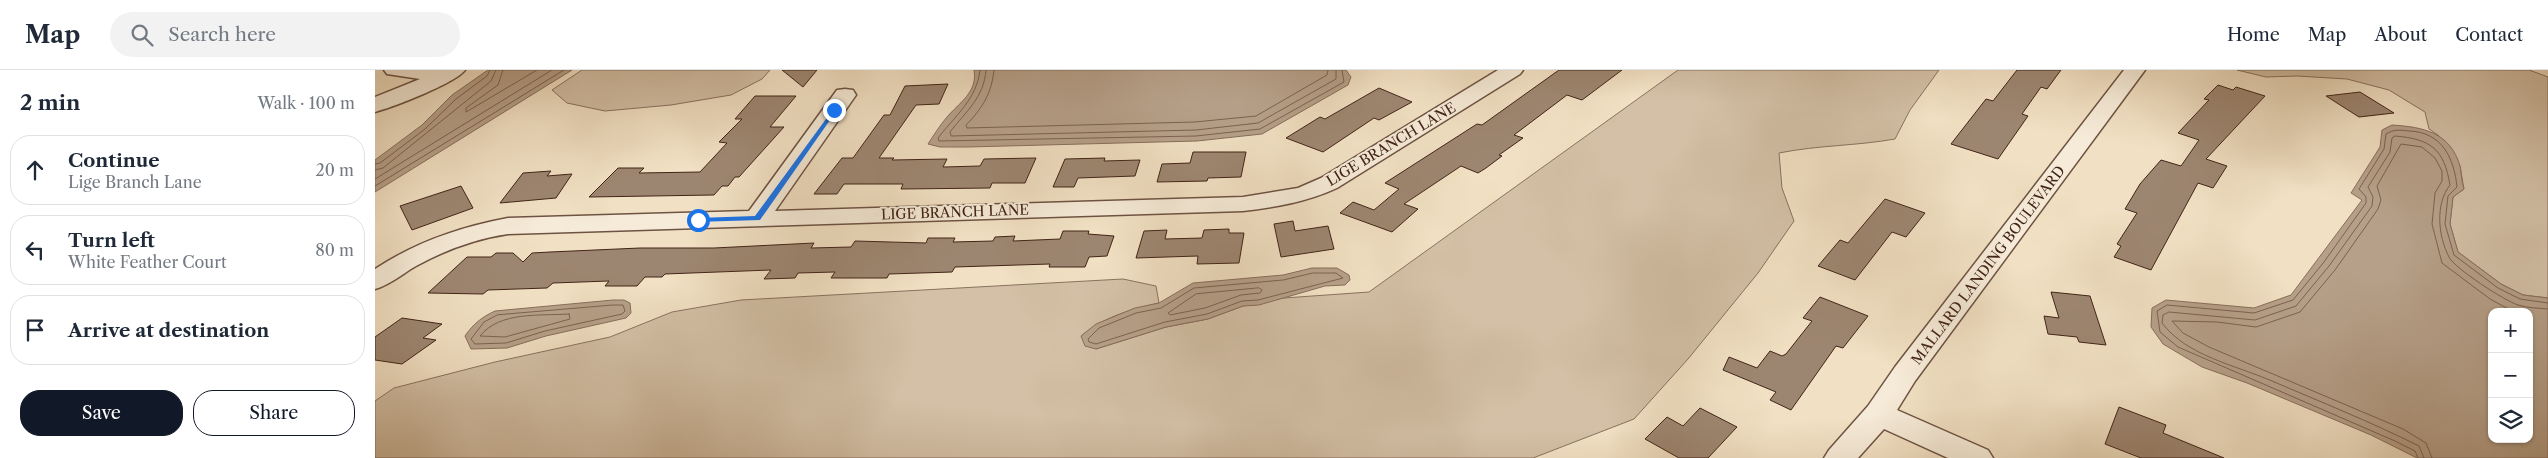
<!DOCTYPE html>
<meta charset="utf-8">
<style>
body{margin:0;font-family:"Libre Caslon Text",serif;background:#f2f2f3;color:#1f2937}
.controls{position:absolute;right:15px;bottom:15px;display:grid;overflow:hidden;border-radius:10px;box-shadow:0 1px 4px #0004}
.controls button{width:45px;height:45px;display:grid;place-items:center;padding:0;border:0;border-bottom:1px solid #e0e1e3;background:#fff;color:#1f2937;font:25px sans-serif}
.stop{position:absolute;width:15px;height:15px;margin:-11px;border:4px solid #1a73e8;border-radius:50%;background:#fff}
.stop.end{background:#1a73e8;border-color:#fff;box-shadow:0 1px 5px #0008}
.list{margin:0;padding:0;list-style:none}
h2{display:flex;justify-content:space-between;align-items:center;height:65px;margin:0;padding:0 20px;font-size:21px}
h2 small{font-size:16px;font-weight:400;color:#747a83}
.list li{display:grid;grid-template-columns:32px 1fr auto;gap:15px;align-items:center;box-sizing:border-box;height:70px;margin:0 10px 10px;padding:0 10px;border:1px solid #e0e1e3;border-radius:20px}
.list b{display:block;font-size:19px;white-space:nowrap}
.list p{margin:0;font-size:16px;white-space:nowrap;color:#747a83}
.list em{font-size:16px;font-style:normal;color:#747a83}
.actions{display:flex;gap:10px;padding:15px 20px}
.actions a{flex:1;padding:11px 0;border:1px solid #111827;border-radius:20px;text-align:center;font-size:18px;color:#111827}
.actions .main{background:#111827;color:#fff}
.icon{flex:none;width:28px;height:28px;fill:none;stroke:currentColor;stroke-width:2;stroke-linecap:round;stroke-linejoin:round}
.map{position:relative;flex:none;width:2173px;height:388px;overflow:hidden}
header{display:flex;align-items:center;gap:30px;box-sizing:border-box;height:70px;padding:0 25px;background:#fff;border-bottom:1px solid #e0e1e3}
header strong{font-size:24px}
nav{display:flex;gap:28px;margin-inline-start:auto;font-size:18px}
.search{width:350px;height:45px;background:#f2f2f3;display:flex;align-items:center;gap:12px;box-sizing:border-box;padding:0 18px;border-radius:28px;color:#747a83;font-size:19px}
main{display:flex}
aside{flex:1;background:#fff}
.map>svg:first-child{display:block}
.green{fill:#d3c0a6;stroke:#8a725f}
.water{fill:#b6a089;stroke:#886e5c;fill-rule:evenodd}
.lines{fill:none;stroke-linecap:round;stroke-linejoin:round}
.shore{stroke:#7c6250;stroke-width:1}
.building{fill:#9d8671;stroke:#422418}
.minor-casing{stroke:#6e5343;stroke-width:3}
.minor{fill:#f6ebd8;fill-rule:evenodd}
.route{fill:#1a73e8}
.labels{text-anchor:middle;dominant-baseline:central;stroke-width:4;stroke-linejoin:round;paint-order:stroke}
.street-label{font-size:14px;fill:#422418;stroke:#f6ebd8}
</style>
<header>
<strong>Map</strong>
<div class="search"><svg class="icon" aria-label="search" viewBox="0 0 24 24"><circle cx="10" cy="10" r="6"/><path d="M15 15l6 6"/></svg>Search here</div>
<nav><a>Home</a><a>Map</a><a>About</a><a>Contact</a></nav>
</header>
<main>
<aside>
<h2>2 min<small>Walk · 100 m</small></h2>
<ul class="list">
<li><svg class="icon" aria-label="ahead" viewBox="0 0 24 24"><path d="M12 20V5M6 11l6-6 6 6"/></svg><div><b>Continue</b><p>Lige Branch Lane</p></div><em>20 m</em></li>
<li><svg class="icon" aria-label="left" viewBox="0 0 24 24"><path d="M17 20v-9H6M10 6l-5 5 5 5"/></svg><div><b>Turn left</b><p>White Feather Court</p></div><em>80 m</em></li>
<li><svg class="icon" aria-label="arrive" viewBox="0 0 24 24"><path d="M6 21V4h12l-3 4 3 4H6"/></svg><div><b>Arrive at destination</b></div></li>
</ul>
<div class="actions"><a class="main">Save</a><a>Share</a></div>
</aside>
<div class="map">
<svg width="2173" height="388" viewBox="0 0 2173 388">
<rect width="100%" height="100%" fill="#f1e0c3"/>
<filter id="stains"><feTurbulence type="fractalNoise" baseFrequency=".004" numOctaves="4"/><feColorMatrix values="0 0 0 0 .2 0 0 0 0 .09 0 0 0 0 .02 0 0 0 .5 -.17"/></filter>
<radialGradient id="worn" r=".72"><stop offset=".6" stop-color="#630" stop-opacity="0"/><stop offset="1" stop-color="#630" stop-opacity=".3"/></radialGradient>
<path class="green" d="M207,0H395L387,9L356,25L296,35L230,41L192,33L177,20Z
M1303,0H1564L1535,40L1520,69C1481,76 1444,75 1404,83L1407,118L1419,151L1383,203L1313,289L1259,349L1158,388H0V331L19,318L120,292L235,267L297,242L366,230L748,209L781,216L784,233C756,239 729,247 706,266L721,279L791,257L833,249L868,236L909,228L994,222Z
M1862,0H2154L2173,7V228L2148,225L2126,214L2083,182L2075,154L2078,127L2089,119L2085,96L2063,65L2054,59L2050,42L2014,20L1972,9L1922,6L1891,7Z"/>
<path class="water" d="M113,0H197L0,122V90L47,55L77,25Z
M599,0H971L976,7L973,15L887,64L822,71L593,77H565L553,74C559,65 565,55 572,47C584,33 603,22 599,0Z
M2017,55C2048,57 2075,62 2085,96C2087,104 2086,112 2089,119L2078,127L2075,154L2083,182L2126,214L2148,225L2173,228V388H2042L1996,365L1872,313L1827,297L1788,274L1776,257L1777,238L1791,230L1879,238L1916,225L1987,130L1976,123L2005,77L2007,60ZM2117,242H2154V369H2117Z
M937,198H962L974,205L975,210L970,215L950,216L884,235L868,236L833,249L791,257L721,279L710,276L706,266L721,254L760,238L784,233L818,213L908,205Z
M238,230H249L255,233L256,243L251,248L171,266L132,278L96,279L90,266C98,254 107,247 120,241Z"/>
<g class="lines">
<path class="shore" d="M128,0L123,15L91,38V42L162,0
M605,0C602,29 580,46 563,68L564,71L821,66L885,59L969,12L967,0
M611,0C609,28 591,41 575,62L576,66L821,60L883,53L961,9V0
M619,0C617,23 607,39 591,55L592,58L820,52L881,46L952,5L953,0
M0,94L5,93L50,59L81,29L112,6L115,0
M0,100L8,98L116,11L121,0
M0,109L177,0
M0,116L189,0
M938,203H961L968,208L883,230L867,231L832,244L790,252L721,274L714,272L713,269L724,258L761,243L786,238L819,218L908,210Z
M884,218L887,220L885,223L866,225L830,238L795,245L793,243L821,224Z
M238,235H248L250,241L247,244L170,261L131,273L100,274L96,269L109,252L122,245Z
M194,244L195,249L130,267L105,266C125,241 165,246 194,244Z
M2043,388L2040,381L2020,371L1803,277L1785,262L1782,241L1792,235L1879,243L1918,230L1949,192L1991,133V127L1984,119L2009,79L2011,64C2019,59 2025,60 2034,61C2067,62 2079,88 2082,117L2073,126L2070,154L2079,185L2123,218L2145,229L2173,233
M2049,388L2044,376C1996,352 1946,332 1897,311C1860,295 1812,286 1787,253L1788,245L1794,242L1880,250L1921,236L1954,196L1997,136L1998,127L1993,117L2015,82L2017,68L2020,66C2056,69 2069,79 2075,115C2060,134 2063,166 2074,187C2079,198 2130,231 2143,235C2152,238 2163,238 2173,239
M2057,388L2051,373L2028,359L1834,277L1808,263L1797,251L1842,252L1881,257L1925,242L1960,200L2003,139L2006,130L2002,116L2026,74L2047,77L2060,88L2067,101V111L2060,123L2057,154L2067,193L2115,229L2139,242"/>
</g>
<path class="building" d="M407,0H442L428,17Z
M1184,0H1247L1207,30L1192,25L1139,65L1148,68L1124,85L1127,86L1111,98L1103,103L1086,96L1029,134L1043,139L1017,162L965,143L978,132L999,140L1024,119L1010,113L1102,54L1107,55Z
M1642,0H1686L1672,19L1666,17L1647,44L1653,46L1623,89L1576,74L1611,29L1618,31Z
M573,14L564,34L541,35L504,88H519L517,90L572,89L568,97L605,96L609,89L661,88L650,113H617L615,118L526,119L528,114H469L462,124H439L467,88H478L509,45H515L530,16Z
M1843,15L1858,20L1861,17L1890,26L1831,89L1852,96L1838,118L1823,113L1776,200L1739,187L1746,176L1742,174L1762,143L1750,139L1765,114L1786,90L1806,96L1824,70L1803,63L1834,30L1829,29Z
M1004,18L1037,32L1004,50L999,48L948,82L911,68L945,47L950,49Z
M1985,22L2019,43L1984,47L1951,26Z
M380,26H421L395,57H409L364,107H360L353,116H347L339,125L214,127L243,98H269L264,103L325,102L352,73L344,72L367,49H360Z
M818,82H871L866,107L833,108L832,111L782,112L787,94L815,93Z
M730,88L729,91L765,90L760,106L703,108L699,117H678L690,89Z
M176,101L172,106L197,104L181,128L125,133L148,103Z
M86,116L98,138L37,160L25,136Z
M1510,129L1550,143L1531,167L1517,162L1480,210L1443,196L1465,170L1473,173Z
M918,151L920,161L953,156L959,179L906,187L899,154Z
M854,159V163H869L864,193L822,194L823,186L761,188L769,161L792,160L790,169L827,168L829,160Z
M688,161H714L713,164L739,166L732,186L714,187L710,197H674L675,194L580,197L577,202L514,204L512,208H456L460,202L423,203L420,208L389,209L396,200L290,204L287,207H270L262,216H230L234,211L178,213L172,218L113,220L108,224L53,223L92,187H116L121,183H138L148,192L157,183L175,182L265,178H339L439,173L436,178L476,177L480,171L551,173L553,168H580L578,172L618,171L620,167L640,166L638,171L685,169Z
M1676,222L1715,226L1731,275L1704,272L1702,267L1673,264L1669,246L1684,248Z
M1445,227L1493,246L1468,278L1461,276L1416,340L1395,330L1401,322L1348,300L1354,287L1382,298L1395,281L1407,286L1411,284L1437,251L1428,248Z
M27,248L67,254L48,268L61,270L27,294L0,290V267Z
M1744,337L1791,355L1788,363L1849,388H1766L1730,374Z
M1325,338L1362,357L1333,388H1304L1270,369L1292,347L1308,356Z"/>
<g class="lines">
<defs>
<path id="minor" d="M9,0H90C81,13 18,37 0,42V27L45,9L12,4Z
M1123,0H1148L1145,4L962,118C932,132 901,137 868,141L133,164C100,169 70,180 41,196C27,204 15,215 0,219V199C41,172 85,157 133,148L374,141L462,20L470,19L478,20L481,25L400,141L868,127L923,118L946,108Z
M1749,0H1770L1540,311L1522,340L1613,380L1618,388H1573L1509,359L1483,388H1449L1454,380L1493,336L1520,297Z"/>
</defs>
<use href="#minor" class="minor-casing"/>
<use href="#minor" class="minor"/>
</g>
<path class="route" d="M459,38L462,40L385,150L320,152V148H323L380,146Z"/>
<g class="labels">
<g class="street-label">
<text transform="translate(1016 74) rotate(-31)">LIGE BRANCH LANE</text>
<text transform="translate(580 142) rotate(-2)">LIGE BRANCH LANE</text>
<text transform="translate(1613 195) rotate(-53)">MALLARD LANDING BOULEVARD</text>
</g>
</g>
<rect width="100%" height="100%" filter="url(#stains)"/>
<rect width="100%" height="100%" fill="url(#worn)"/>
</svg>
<div class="controls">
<button>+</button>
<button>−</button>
<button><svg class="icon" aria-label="layers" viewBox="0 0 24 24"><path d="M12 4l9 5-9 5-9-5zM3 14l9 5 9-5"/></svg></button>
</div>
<div class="stop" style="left:323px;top:150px"></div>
<div class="stop end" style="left:459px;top:40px"></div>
</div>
</main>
